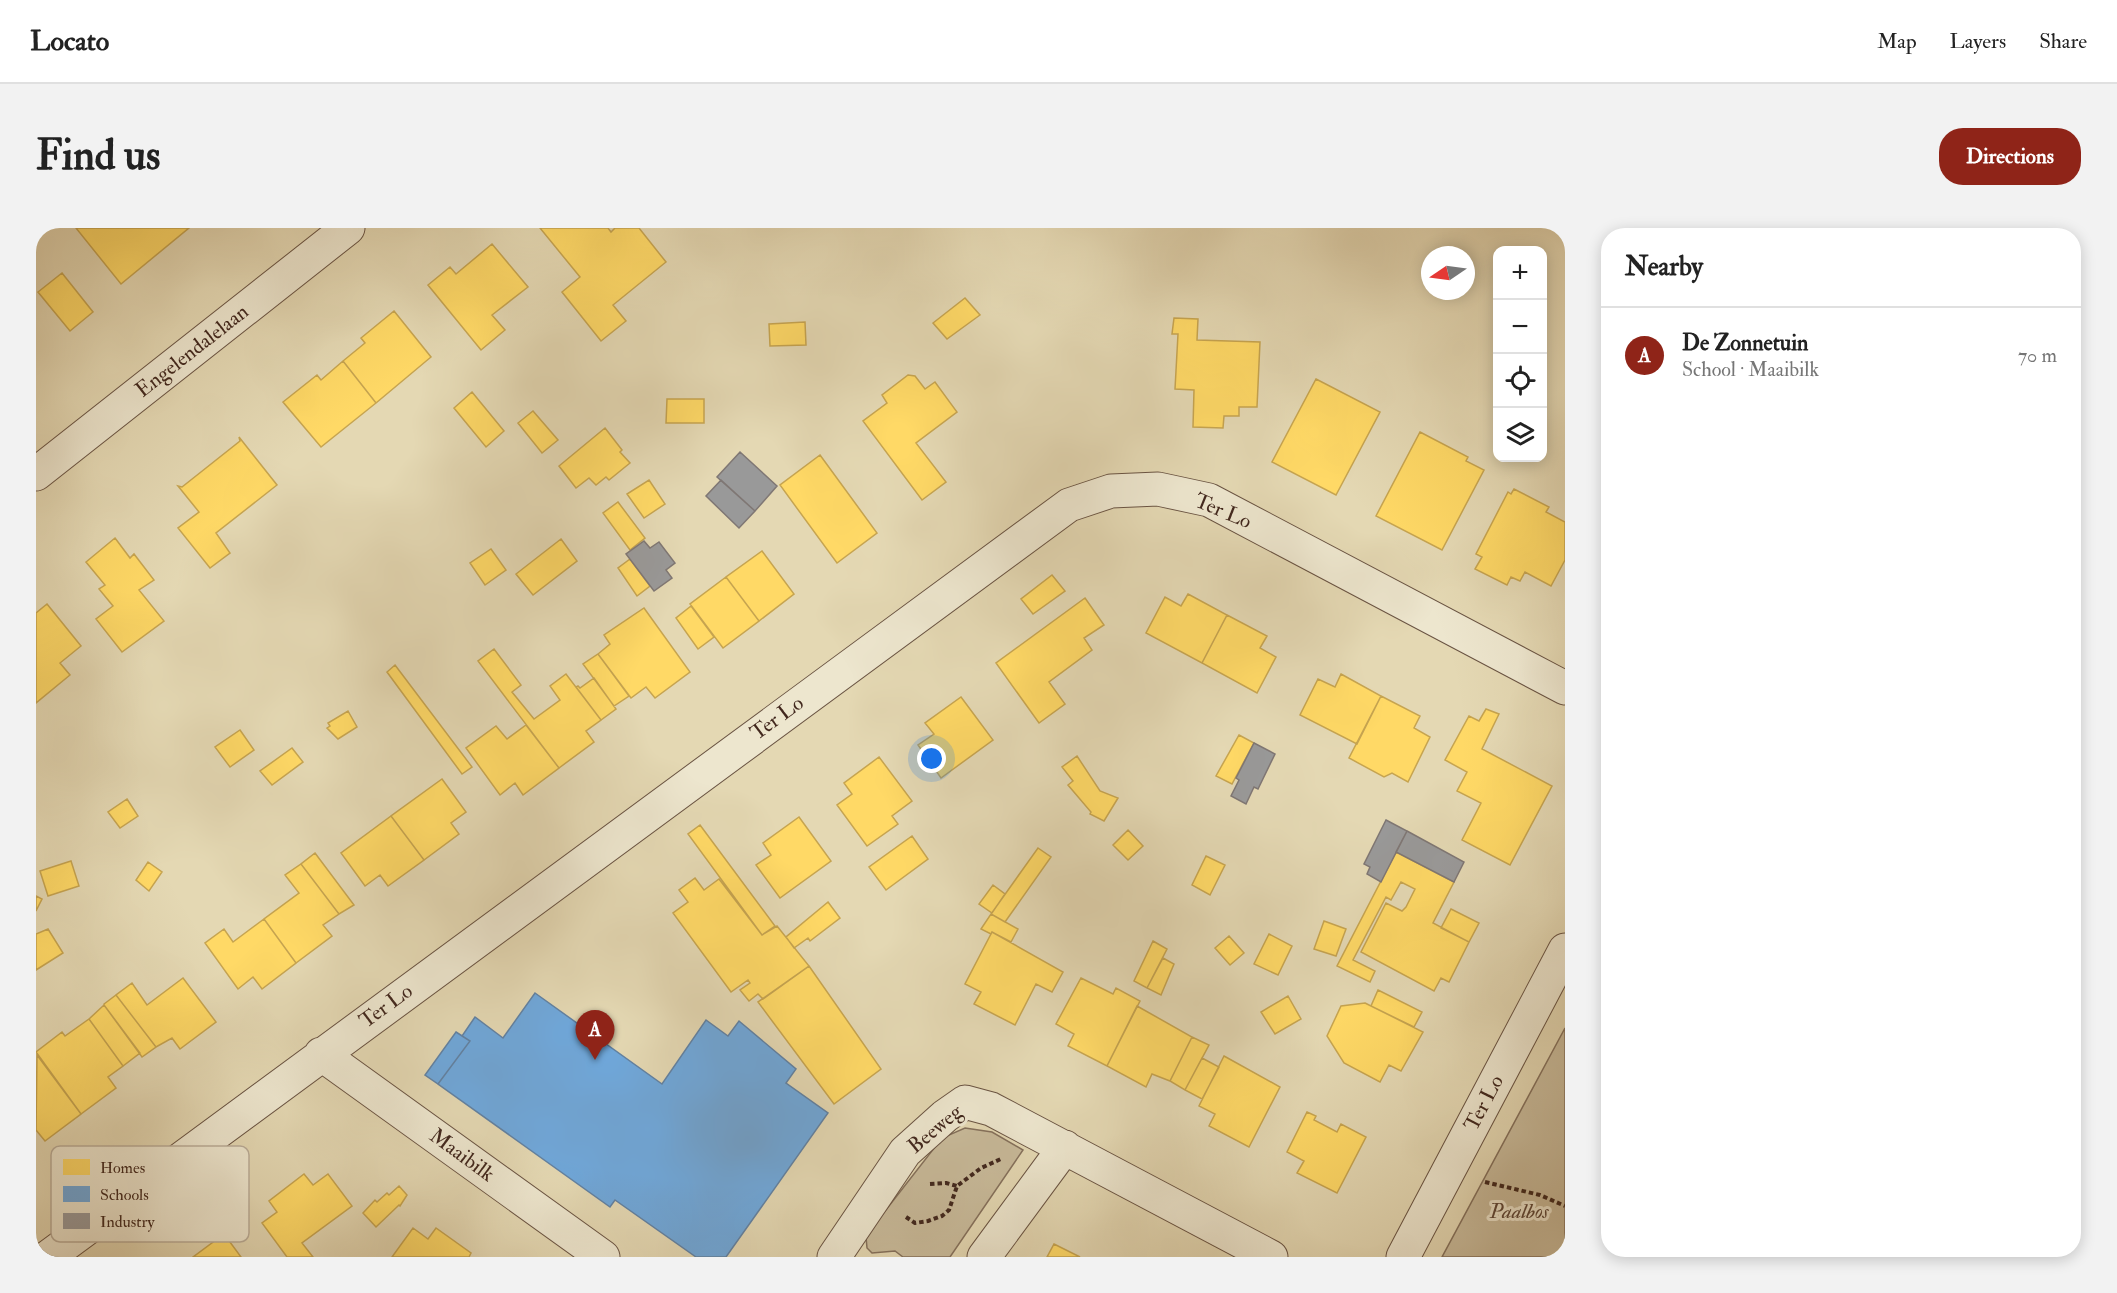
<!DOCTYPE html>
<meta charset="utf-8">
<style>
body{margin:0;font-family:"IM FELL Double Pica",serif;background:#f2f2f2;color:#222}
.controls{position:absolute;right:18px;top:18px;display:grid;overflow:hidden;border-radius:12px;box-shadow:0 3px 15px #0003}
.controls button{width:54px;height:54px;display:grid;place-items:center;padding:0;border:0;border-bottom:2px solid #e0e0e0;background:#fff;color:#222;font:30px sans-serif}
.compass{position:absolute;left:1385px;top:18px;width:54px;height:54px;border-radius:50%;background:#fff;box-shadow:0 3px 15px #0003;rotate:257deg}
.you{position:absolute;left:896px;top:531px;width:21px;height:21px;margin:-15px;border:4px solid #fff;border-radius:50%;background:#1a73e8;box-shadow:0 0 0 9px #1a73e833}
.badge{display:grid;place-items:center;width:39px;height:39px;border-radius:50%;background:#8f2418;color:#fff;font-size:20px;font-weight:700}
.pin{position:absolute;translate:-50% -50px;filter:drop-shadow(0 2px 3px #0008)}
.pin::after{content:'';position:absolute;top:32px;width:21px;height:18px;background:inherit;clip-path:polygon(0 0,100% 0,50% 100%)}
.list{margin:0;padding:0;list-style:none}
h2{display:flex;justify-content:space-between;align-items:center;height:78px;margin:0;padding:0 24px;font-size:26px}
h2 small{font-size:20px;font-weight:400;color:#767676}
.list li{display:grid;grid-template-columns:39px 1fr auto;gap:18px;align-items:center;box-sizing:border-box;height:96px;padding:0 24px;border-top:2px solid #e0e0e0}
.list b{display:block;font-size:22px;white-space:nowrap}
.list p{margin:0;font-size:20px;white-space:nowrap;color:#767676}
.list em{font-size:20px;font-style:normal;color:#767676}
.icon{flex:none;width:33px;height:33px;fill:none;stroke:currentColor;stroke-width:2;stroke-linecap:round;stroke-linejoin:round}
.map{position:relative;flex:none;width:1529px;height:1029px;overflow:hidden;border-radius:24px}
header{display:flex;align-items:center;gap:36px;box-sizing:border-box;height:84px;padding:0 30px;background:#fff;border-bottom:2px solid #e0e0e0}
header strong{font-size:28px}
nav{display:flex;gap:33px;margin-inline-start:auto;font-size:21px}
.intro{display:flex;align-items:center;justify-content:space-between;box-sizing:border-box;height:144px;padding:0 36px}
h1{margin:0;font-size:42px}
.button{padding:15px 27px;border-radius:24px;background:#8f2418;color:#fff;font-size:21px;font-weight:700}
main{display:flex;gap:36px;padding:0 36px}
aside{flex:1;background:#fff;border-radius:24px;box-shadow:0 3px 15px #0003}
.map>svg:first-child{display:block}
.green{fill:#c8ba9a;stroke:#85715c;stroke-width:1.5}
.homes{fill:#ffd966;stroke:#c6a450;stroke-width:1.5}
.schools{fill:#6fa8dc;stroke:#6282a3;stroke-width:1.5}
.industry{fill:#999;stroke:#7f7774;stroke-width:1.5}
.lines{fill:none;stroke-linecap:round;stroke-linejoin:round}
.street-casing{stroke:#6a5443;stroke-width:35}
.path{stroke:#42281e;stroke-width:4;stroke-dasharray:4.5 3;stroke-linecap:butt}
.street{stroke:#ede6ce;stroke-width:33}
.labels{text-anchor:middle;dominant-baseline:central;stroke-width:6;stroke-linejoin:round;paint-order:stroke}
.street-label{font-size:21px;fill:#42281e;stroke:#ede6ce}
.park-label{font-size:21px;font-style:italic;fill:#5d4537;stroke:#ede6ce}
.key{fill:#ede6ce;stroke:#baad99;stroke-width:1.5}
.key-label{font-size:16px;fill:#42281e}
</style>
<header>
<strong>Locato</strong>
<nav><a>Map</a><a>Layers</a><a>Share</a></nav>
</header>
<div class="intro"><h1>Find us</h1><a class="button">Directions</a></div>
<main>
<div class="map">
<svg width="1529" height="1029" viewBox="0 0 1529 1029">
<rect width="100%" height="100%" fill="#e4d8b3"/>
<filter id="stains"><feTurbulence type="fractalNoise" baseFrequency=".00333" numOctaves="4"/><feColorMatrix values="0 0 0 0 .2 0 0 0 0 .09 0 0 0 0 .02 0 0 0 .5 -.17"/></filter>
<radialGradient id="worn" r=".72"><stop offset=".6" stop-color="#630" stop-opacity="0"/><stop offset="1" stop-color="#630" stop-opacity=".3"/></radialGradient>
<path class="green" d="M1529,800V1029H1406Z
M929,900L956,904L987,922L914,1029H867L859,1023L836,1025L831,1020L830,1009L835,1001L906,910Z"/>
<path class="homes" d="M40,0H153L85,56Z
M504,0H572L575,4L579,0H603L630,34L577,77L590,93L565,113L526,64L544,49Z
M456,16L492,59L456,87L469,102L445,122L392,57L414,39L420,46Z
M26,45L57,84L34,103L2,64Z
M929,70L944,87L911,111L897,95Z
M358,83L395,129L340,175L307,133L329,115L325,110Z
M1138,90L1162,91L1161,112L1224,114L1221,179H1203V188H1188L1187,200L1157,199L1158,162L1139,161L1142,106H1136Z
M769,94L770,117L734,118L733,96Z
M307,133L340,175L285,219L247,174L281,147L285,152Z
M872,147L879,148L889,161L899,154L921,184L880,215L910,254L886,272L827,193L851,175L846,167Z
M1280,151L1344,184L1300,267L1236,234Z
M436,164L468,203L450,219L418,180Z
M631,171H668V195H630Z
M497,183L522,212L506,225L482,195Z
M569,200L586,222L584,224L594,235L573,252L570,249L560,257L553,250L540,260L523,238Z
M1384,204L1432,229L1430,233L1448,242L1406,322L1340,288Z
M203,209L241,257L180,305L194,325L174,340L142,300L163,284L142,258L146,259L204,213Z
M784,227L841,305L801,335L744,257Z
M613,252L629,276L608,290L591,266Z
M1478,261L1513,279L1510,284L1529,294V332L1515,358L1489,344L1484,353L1475,349L1471,357L1439,341L1446,329L1440,326L1472,264L1475,266Z
M582,274L609,310L594,322L567,285Z
M79,310L94,330L98,326L118,352L103,362L128,393L86,424L60,391L77,378L63,361L69,357L50,334Z
M525,311L541,333L497,367L480,346Z
M455,321L470,342L449,357L434,335Z
M726,323L758,366L723,393L690,349Z
M594,331L614,358L601,368L582,340Z
M1016,347L1029,363L997,386L985,371Z
M690,349L723,393L687,420L654,376Z
M1152,366L1191,387L1166,435L1110,405L1129,369L1145,378Z
M1049,370L1068,397L1048,410L1056,422L1013,454L1029,476L1003,495L960,435Z
M11,376L45,418L24,435L34,447L0,475V385Z
M655,378L678,409L662,421L640,390Z
M608,380L654,444L619,470L610,459L595,470L562,426L574,416L568,407Z
M1191,387L1231,408L1224,420L1240,429L1221,465L1166,435Z
M458,421L485,457L476,464L498,491L524,472L514,458L530,446L565,492L550,503L558,514L523,540L442,433Z
M562,426L593,468L578,478L547,436Z
M359,437L436,539L426,546L351,444Z
M1305,446L1345,468L1321,516L1264,487L1282,451L1299,459Z
M558,450L580,481L565,492L540,459L542,458L544,460Z
M1345,468L1384,488L1378,500L1394,509L1372,554L1356,545L1348,549L1313,530Z
M925,469L957,512L905,550L882,517L898,506L889,495Z
M1450,481L1463,486L1446,521L1516,558L1474,637L1426,612L1445,575L1421,563L1431,544L1409,532L1433,488L1443,493Z
M312,483L321,499L302,511L291,500L294,498L292,495Z
M490,497L523,540L487,567L479,555L464,567L430,520L460,498L471,511Z
M204,502L218,522L194,539L179,519Z
M1203,507L1218,515L1196,556L1180,548Z
M256,520L267,534L236,557L224,543Z
M1041,528L1064,563L1082,570L1068,593L1054,586L1055,584L1032,557L1037,553L1026,539Z
M843,529L876,573L856,588L862,596L831,618L801,577L816,566L808,555Z
M406,551L430,584L415,595L423,606L388,632L355,588Z
M91,571L102,588L84,600L72,584Z
M355,588L388,632L352,658L344,647L329,658L305,625Z
M763,589L795,633L744,670L720,637L735,627L727,615Z
M664,597L739,698L726,707L652,606Z
M1092,602L1107,618L1092,632L1077,617Z
M876,608L892,631L850,662L833,639Z
M1002,620L1015,629L969,694L955,686Z
M1360,624L1418,654L1397,695L1433,714L1413,754L1405,750L1398,763L1325,724L1350,675L1366,683L1370,679L1379,661L1365,654L1355,672L1350,669L1317,732L1339,743L1334,754L1301,738Z
M279,625L318,677L303,686L265,636Z
M1170,628L1189,637L1174,667L1156,657Z
M35,633L43,658L12,668L4,643Z
M112,634L126,644L113,663L100,652Z
M265,636L303,686L287,697L296,708L260,735L228,691L263,665L249,647Z
M659,650L668,662L683,651L726,707L741,698L773,738L727,771L722,766L713,773L704,762L714,755L712,752L695,764L637,685L652,674L643,662Z
M957,657L969,666L956,685L943,676Z
M0,668L6,671L0,683Z
M792,674L804,690L774,713L772,710L758,720L750,709Z
M1415,681L1443,695L1433,714L1405,700Z
M955,686L982,701L975,714L956,704L955,706L945,701Z
M228,691L260,735L226,761L217,749L202,761L169,715L188,701L197,714Z
M1288,693L1310,701L1300,728L1278,721Z
M12,701L27,725L0,742V706Z
M956,704L1027,744L1016,764L1000,756L979,797L938,776L945,764L929,756Z
M1233,706L1256,718L1242,747L1218,736Z
M1193,708L1208,725L1194,737L1179,720Z
M1117,713L1131,721L1111,760L1098,753Z
M1127,730L1138,736L1125,767L1111,760Z
M773,738L845,841L798,876L722,774Z
M147,750L180,794L144,821L136,810L120,819L80,767L96,755L111,777Z
M1045,750L1077,766L1080,760L1104,773L1071,838L1032,818L1038,806L1020,796Z
M1342,762L1386,784L1378,799L1335,778Z
M80,767L120,819L106,829L68,777V776Z
M1252,768L1265,791L1239,806L1225,784Z
M1329,775L1387,804L1365,843L1353,837L1344,854L1308,835L1291,808L1305,778Z
M68,777L104,825L87,838L53,791Z
M1101,778L1156,809L1134,853L1116,846L1110,859L1071,838Z
M53,791L87,838L72,849L80,860L45,886L0,824L26,804L29,808Z
M1156,809L1173,817L1149,862L1134,853Z
M1,827L45,886L9,913L0,902Z
M1188,828L1244,859L1213,919L1173,898L1179,886L1163,878Z
M1166,830L1183,839L1166,871L1149,862Z
M1271,884L1280,888L1278,892L1301,904L1305,896L1330,909L1301,965L1261,945L1268,933L1251,924Z
M268,946L277,957L292,946L316,978L266,1015L277,1029H251L226,995L241,984L233,973Z
M363,958L371,967L364,978L363,977L340,999L327,985L339,972L341,974L351,965L353,967Z
M377,1000L392,1011L400,1000L435,1025L433,1029H356Z
M188,1006L205,1029H157Z
M1018,1016L1044,1029H1011Z"/>
<path class="schools" d="M499,765L626,856L670,792L692,808L703,793L760,841L750,855L792,885L690,1029H660L579,972L574,979L402,856L434,813L426,808L439,789L467,810Z
M420,804L434,813L402,856L389,847Z"/>
<path class="industry" d="M704,224L741,258L719,283L681,249Z
M685,252L719,283L703,300L670,268Z
M608,313L614,320L623,314L639,335L630,342L636,350L618,363L590,326Z
M1218,515L1239,526L1222,561L1218,559L1210,576L1195,568L1203,552L1200,550Z
M1350,592L1371,603L1345,654L1331,646L1334,639L1328,636Z
M1371,603L1428,634L1418,654L1360,624Z"/>
<g class="lines">
<defs>
<path id="street" d="M0,246L312,0
M285,826L567,1029
M12,1029L1033,277L1075,263L1122,261L1173,272L1529,460
M798,1029L869,924L909,888L929,874L955,881L1235,1029
M948,1029L1029,919
M1367,1029L1529,722"/>
</defs>
<use href="#street" class="street-casing"/>
<path class="path" d="M1449,954L1504,967L1529,978
M894,956L910,955L921,958
M870,989L879,995L892,993L906,988L913,982L921,958L945,940L967,930"/>
<use href="#street" class="street"/>
</g>
<g class="labels">
<g class="street-label">
<text transform="translate(156 123) rotate(-38)">Engelendalelaan</text>
<text transform="translate(1187 283) rotate(23)">Ter Lo</text>
<text transform="translate(741 490) rotate(-36)">Ter Lo</text>
<text transform="translate(350 778) rotate(-36)">Ter Lo</text>
<text transform="translate(1448 875) rotate(-62)">Ter Lo</text>
<text transform="translate(899 901) rotate(-40)">Beeweg</text>
<text transform="translate(426 927) rotate(36)">Maaibilk</text>
</g>
<g class="park-label">
<text x="1483" y="983">Paalbos</text>
</g>
</g>
<rect x="15" y="918" width="198" height="96" rx="9" class="key"/>
<rect x="27" y="931" width="27" height="16" fill="#ffd966"/>
<rect x="27" y="958" width="27" height="16" fill="#6fa8dc"/>
<rect x="27" y="985" width="27" height="16" fill="#999"/>
<g class="key-label">
<text x="64" y="945">Homes</text>
<text x="64" y="972">Schools</text>
<text x="64" y="999">Industry</text>
</g>
<rect width="100%" height="100%" filter="url(#stains)"/>
<rect width="100%" height="100%" fill="url(#worn)"/>
</svg>
<div class="controls">
<button>+</button>
<button>−</button>
<button><svg class="icon" aria-label="locate" viewBox="0 0 24 24"><circle cx="12" cy="12" r="6"/><path d="M12 2v4M12 18v4M2 12h4M18 12h4"/></svg></button>
<button><svg class="icon" aria-label="layers" viewBox="0 0 24 24"><path d="M12 4l9 5-9 5-9-5zM3 14l9 5 9-5"/></svg></button>
</div>
<svg class="compass" viewBox="-18 -18 36 36"><path d="M0-13l5 13h-10z" fill="#e53935"/><path d="M0 13l5-13h-10z" fill="#767676"/></svg>
<div class="you"></div>
<div class="pin badge" style="left:559px;top:832px">A</div>
</div>
<aside>
<h2>Nearby<small></small></h2>
<ul class="list">
<li><span class="badge">A</span><div><b>De Zonnetuin</b><p>School · Maaibilk</p></div><em>70 m</em></li>
</ul>
</aside>
</main>
